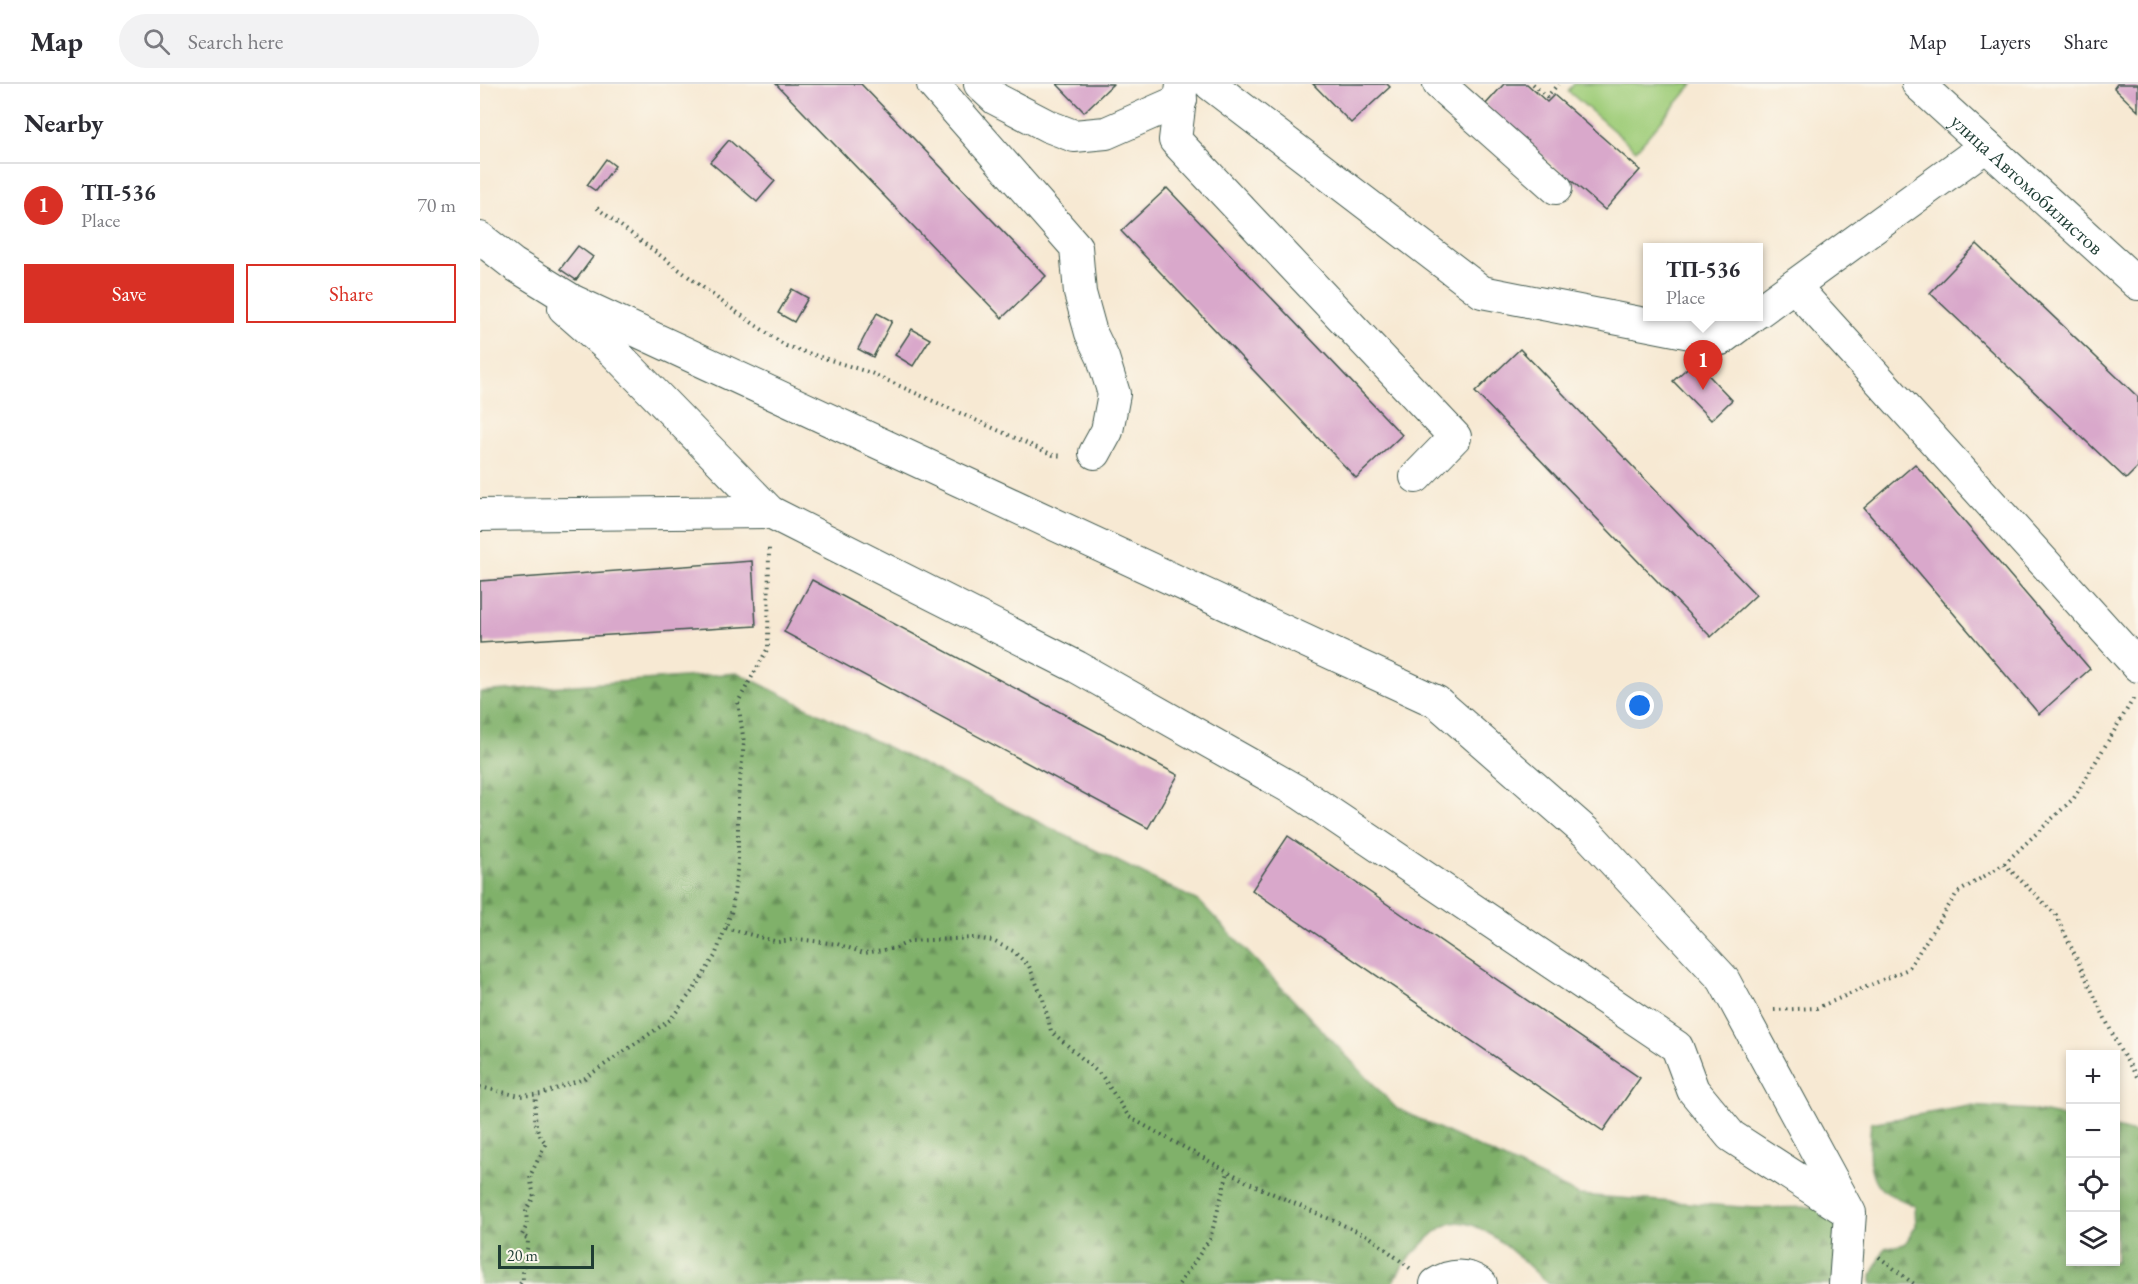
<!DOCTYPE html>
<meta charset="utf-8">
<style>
body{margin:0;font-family:"EB Garamond",serif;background:#f2f2f3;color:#2b2b33}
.controls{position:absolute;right:18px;bottom:18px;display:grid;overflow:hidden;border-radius:0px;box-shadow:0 3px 9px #0003}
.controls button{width:54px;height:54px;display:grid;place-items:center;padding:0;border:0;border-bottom:2px solid #e1e1e2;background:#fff;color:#2b2b33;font:30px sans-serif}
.scale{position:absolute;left:18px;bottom:15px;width:96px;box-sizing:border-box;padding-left:6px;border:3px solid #1f3d34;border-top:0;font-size:16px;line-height:21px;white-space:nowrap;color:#1f3d34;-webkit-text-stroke:4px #fbf7ec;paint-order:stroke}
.you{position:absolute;left:1160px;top:622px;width:21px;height:21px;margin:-15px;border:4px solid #fff;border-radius:50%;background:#1a73e8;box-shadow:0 0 0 9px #1a73e833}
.badge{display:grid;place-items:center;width:39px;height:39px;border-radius:50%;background:#d93025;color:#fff;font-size:20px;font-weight:700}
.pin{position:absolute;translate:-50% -50px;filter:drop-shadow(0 2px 3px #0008)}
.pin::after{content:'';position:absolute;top:32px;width:21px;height:18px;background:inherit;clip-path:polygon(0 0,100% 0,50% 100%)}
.popup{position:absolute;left:1163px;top:159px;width:120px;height:78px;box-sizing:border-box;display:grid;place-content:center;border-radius:0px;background:#fff;filter:drop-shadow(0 2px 4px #0005);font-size:20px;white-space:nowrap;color:#7c7c81}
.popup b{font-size:22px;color:#2b2b33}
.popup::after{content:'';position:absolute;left:50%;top:100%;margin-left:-12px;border:12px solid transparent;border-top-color:#fff}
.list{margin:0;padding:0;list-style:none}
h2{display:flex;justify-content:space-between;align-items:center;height:78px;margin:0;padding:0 24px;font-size:26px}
h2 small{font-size:20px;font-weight:400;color:#7c7c81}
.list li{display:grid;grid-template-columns:39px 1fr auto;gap:18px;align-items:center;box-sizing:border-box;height:84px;padding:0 24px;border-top:2px solid #e1e1e2}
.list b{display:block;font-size:22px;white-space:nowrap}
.list p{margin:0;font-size:20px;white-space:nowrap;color:#7c7c81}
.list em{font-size:20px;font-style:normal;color:#7c7c81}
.actions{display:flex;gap:12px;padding:18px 24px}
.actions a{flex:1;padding:14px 0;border:2px solid #d93025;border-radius:0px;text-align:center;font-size:21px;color:#d93025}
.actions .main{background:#d93025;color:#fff}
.icon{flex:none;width:33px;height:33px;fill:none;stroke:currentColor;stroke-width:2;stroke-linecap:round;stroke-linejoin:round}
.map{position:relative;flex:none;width:1658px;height:1200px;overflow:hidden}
header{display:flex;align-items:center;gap:36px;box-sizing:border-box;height:84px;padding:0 30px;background:#fff;border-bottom:2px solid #e1e1e2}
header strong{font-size:28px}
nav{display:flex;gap:33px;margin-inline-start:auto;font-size:21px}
.search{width:420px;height:54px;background:#f2f2f3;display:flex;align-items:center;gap:15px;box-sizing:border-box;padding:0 21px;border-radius:33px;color:#7c7c81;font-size:22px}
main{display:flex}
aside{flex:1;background:#fff}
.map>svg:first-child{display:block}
.grass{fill:#a1ce7b;stroke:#608658;stroke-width:1.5}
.forest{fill:url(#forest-firs);stroke:#507750;stroke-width:1.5}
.building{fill:#d9a8cb}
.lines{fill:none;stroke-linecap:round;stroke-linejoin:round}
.minor-casing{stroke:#3f574c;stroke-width:34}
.path{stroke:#3f574c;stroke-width:4;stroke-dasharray:1.5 4.5;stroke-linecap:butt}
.minor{stroke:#fff;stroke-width:32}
.labels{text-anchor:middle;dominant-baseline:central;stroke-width:6;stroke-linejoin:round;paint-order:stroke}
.street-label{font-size:21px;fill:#1f3d34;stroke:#fbf7ec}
</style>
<header>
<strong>Map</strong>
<div class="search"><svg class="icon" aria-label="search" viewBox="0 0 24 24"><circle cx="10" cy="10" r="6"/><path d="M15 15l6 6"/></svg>Search here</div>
<nav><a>Map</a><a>Layers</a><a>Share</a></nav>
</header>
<main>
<aside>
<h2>Nearby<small></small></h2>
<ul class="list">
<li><span class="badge">1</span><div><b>ТП-536</b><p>Place</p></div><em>70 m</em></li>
</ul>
<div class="actions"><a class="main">Save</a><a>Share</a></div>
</aside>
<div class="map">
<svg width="1658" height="1200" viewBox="0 0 1658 1200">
<defs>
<pattern id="forest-firs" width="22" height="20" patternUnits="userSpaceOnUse" patternTransform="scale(1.5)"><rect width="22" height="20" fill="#80b16b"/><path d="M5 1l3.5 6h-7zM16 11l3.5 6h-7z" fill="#689159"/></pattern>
</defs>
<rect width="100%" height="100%" fill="#fbf7ec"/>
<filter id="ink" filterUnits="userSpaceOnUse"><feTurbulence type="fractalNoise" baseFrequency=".0167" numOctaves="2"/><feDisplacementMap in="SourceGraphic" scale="12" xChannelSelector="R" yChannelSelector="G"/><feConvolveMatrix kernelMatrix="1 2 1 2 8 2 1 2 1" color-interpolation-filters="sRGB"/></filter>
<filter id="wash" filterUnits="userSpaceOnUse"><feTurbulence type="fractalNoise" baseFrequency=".008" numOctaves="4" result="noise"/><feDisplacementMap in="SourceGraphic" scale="24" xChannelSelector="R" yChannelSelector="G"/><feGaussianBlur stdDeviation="1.35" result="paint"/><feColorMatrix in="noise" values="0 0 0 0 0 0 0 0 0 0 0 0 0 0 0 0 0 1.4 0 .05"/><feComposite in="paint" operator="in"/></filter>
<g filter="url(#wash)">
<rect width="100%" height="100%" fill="#f7e9d3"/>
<path class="grass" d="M1094,0H1213L1156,66L1088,7Z"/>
<path class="forest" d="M258,589L720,818L916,1024L1099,1111L1275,1124L1338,1123L1362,1131L1354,1200H1069C1047,1182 999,1128 969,1140C958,1144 948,1154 940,1163C928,1175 919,1184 913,1200H0V608Z
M1489,1022L1551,1026L1590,1034V1178H1636V1044L1658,1050V1200H1392V1191L1405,1164L1425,1160L1436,1142L1435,1122C1425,1117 1413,1113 1404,1107C1385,1093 1389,1059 1391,1039Z"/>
<g id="blocks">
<path class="building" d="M296,0H381L566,192L522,234Z
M577,0H633L604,28Z
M833,0H907L910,3L871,39Z
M1024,0H1047L1067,18L1074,11L1160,86L1125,126L1005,21Z
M1637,0H1658V27L1634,4Z
M249,56L295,97L277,118L230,78Z
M126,75L135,82L116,107L107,101Z
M687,104L922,351L876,394L641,147Z
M1497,160L1658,313V383L1646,395L1450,209Z
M98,162L113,173L96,196L80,185Z
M312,205L328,214L314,238L298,229Z
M397,229L412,237L393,273L378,265Z
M432,245L450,255L433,282L415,271Z
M1040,265L1276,511L1231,553L995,308Z
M1215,277L1252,316L1231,336L1193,297Z
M1435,380L1610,585L1559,630L1384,424Z
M272,477L276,542L0,559V497Z
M332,496L698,691L668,744L304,548Z
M808,752L1160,994L1123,1047L772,806Z"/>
</g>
</g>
<g filter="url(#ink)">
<use href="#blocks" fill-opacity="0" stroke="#3f574c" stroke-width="1.5"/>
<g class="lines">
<defs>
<g id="minor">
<path d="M453,0L596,163L600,209L611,249L623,274L634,310L627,347L615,369"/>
<path d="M500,0L516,15L568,42L594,52L626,49L701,16"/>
<path d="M702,0L695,56L975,353L936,393"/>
<path d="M730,0L1002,208L1241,255L1272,232"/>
<path d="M959,0L1076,104"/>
<path id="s1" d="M1438,0L1658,200"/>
<path d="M0,154L33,180L93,217L957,618L1109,751L1243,895L1370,1129L1365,1200"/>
<path d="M1314,202L1658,582"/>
<path d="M84,224L135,269L290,428L597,583L820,709L1197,963L1213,1006L1251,1052L1367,1127"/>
<path d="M1278,228L1506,62"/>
<path d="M0,431L290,428"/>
<path d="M956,1200C971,1190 987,1190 1001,1200"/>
</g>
</defs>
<use href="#minor" class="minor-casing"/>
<path class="path" d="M1053,0L1067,13L1078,0
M117,124L245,220L306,262L391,289L573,371L584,372
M1524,780L1576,831L1640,966L1658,994
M246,844L298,858L318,855L357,860L384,869L416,864L430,857L494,854L513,857L533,867L549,882L563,915L571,947L622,992L649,1033L769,1099L890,1153L931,1185
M1294,926L1337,924L1428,885L1477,809L1524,780L1594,714L1655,612
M0,1003L40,1012L62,1010L105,994L190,936L214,905L235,872L252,826L258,779V713L264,659L258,618L288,564L289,462
M1399,1173L1434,1200
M40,1200L43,1196C42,1181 48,1169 48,1155L42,1151L47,1141L46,1126L54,1113L50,1092L66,1059C52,1045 55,1028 56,1011
M699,1200L730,1155L748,1088"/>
<use href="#minor" class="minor"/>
</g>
</g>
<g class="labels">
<g class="street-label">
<text stroke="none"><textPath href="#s1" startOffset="148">улица Автомобилистов</textPath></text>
</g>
</g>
</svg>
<div class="controls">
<button>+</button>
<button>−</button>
<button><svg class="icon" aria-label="locate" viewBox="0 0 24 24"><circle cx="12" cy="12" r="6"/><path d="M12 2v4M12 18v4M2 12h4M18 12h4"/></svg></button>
<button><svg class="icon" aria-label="layers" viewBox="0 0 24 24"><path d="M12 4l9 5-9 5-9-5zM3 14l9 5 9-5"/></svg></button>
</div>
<div class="scale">20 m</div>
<div class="you"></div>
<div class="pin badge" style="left:1223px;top:306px">1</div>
<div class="popup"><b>ТП-536</b>Place</div>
</div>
</main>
